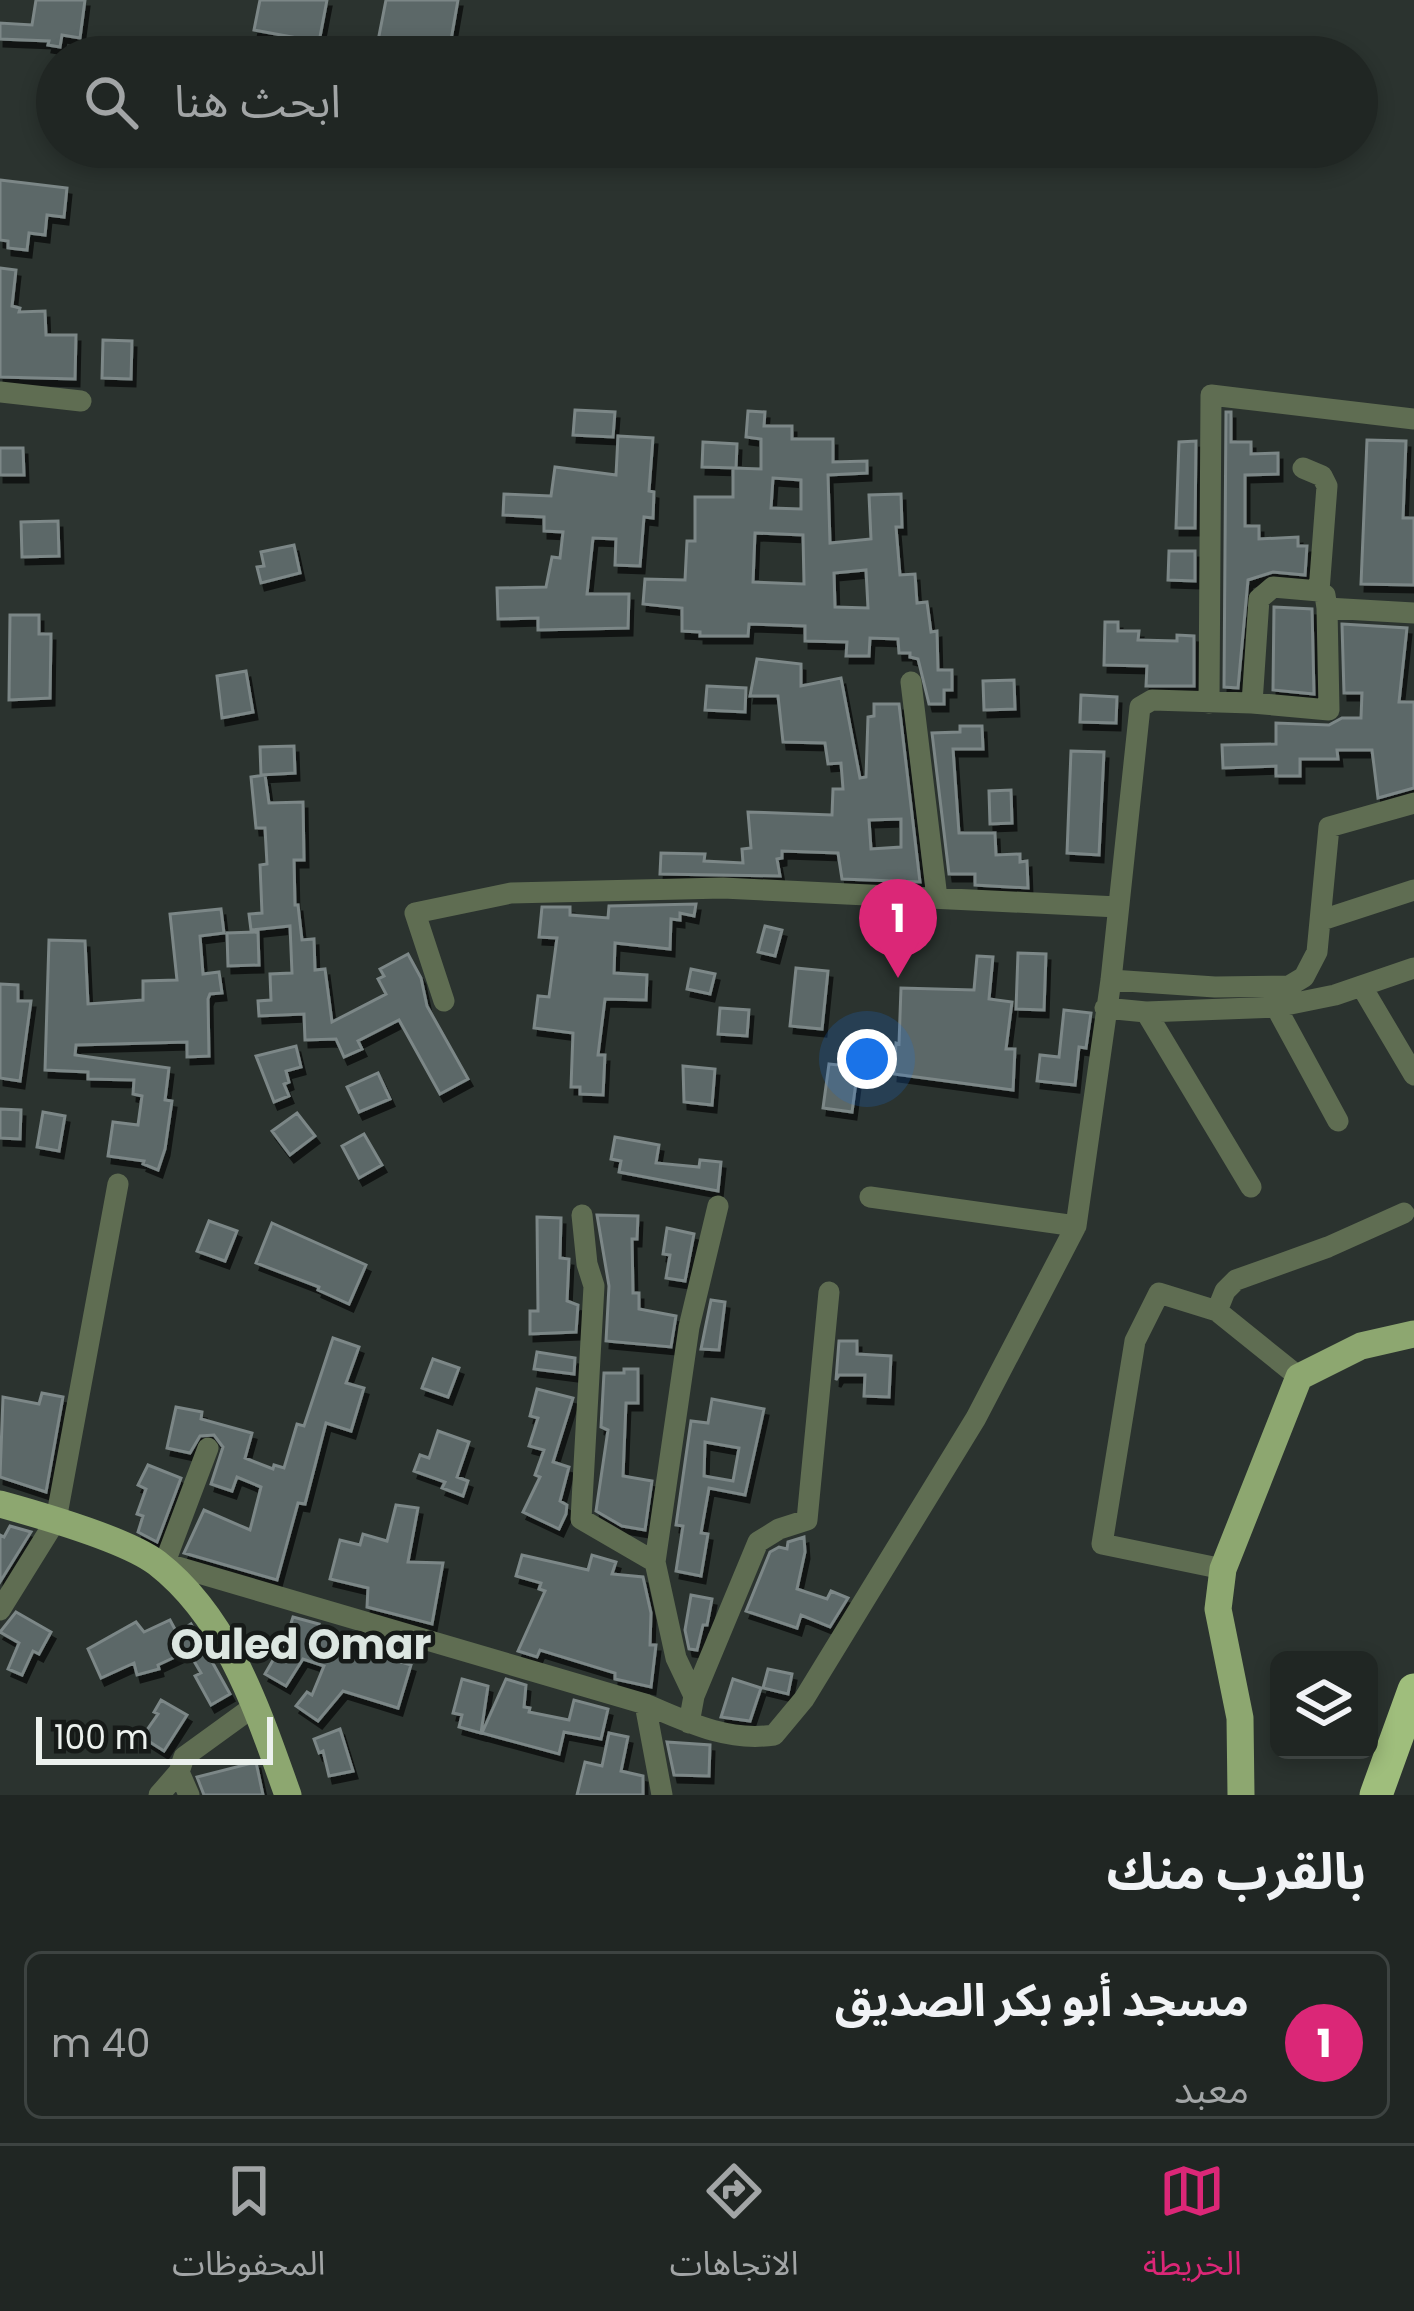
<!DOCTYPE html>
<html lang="ar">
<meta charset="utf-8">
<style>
body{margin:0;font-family:Poppins,"Noto Sans Arabic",sans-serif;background:#2d3230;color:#f1f3f6;direction:rtl}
.controls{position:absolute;right:36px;bottom:36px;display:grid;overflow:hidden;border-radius:18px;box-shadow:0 6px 18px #0003}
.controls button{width:108px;height:108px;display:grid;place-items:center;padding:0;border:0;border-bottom:3px solid #3d4341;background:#202623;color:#f1f3f6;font:60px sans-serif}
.scale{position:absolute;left:36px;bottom:30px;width:237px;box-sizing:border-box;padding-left:12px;border:6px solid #ecf1ee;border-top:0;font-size:33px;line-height:42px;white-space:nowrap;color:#ecf1ee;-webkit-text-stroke:9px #161a18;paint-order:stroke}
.you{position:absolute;left:867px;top:1059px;width:42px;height:42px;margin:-30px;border:9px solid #fff;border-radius:50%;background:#1a73e8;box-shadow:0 0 0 18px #1a73e833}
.badge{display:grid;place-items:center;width:78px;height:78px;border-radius:50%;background:#db2777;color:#fff;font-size:39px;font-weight:700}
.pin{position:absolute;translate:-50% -99px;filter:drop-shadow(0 3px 6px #0008)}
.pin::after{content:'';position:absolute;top:63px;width:42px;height:36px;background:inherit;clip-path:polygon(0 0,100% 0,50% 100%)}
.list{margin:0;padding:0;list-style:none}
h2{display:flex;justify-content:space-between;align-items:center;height:156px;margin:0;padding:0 48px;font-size:51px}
h2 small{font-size:39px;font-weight:400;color:#a2a5a6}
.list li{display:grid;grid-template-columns:78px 1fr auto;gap:36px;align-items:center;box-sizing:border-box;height:168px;margin:0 24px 24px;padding:0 24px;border:3px solid #3d4341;border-radius:18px}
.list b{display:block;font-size:45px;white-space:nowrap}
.list p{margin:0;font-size:39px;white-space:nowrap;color:#a2a5a6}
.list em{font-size:39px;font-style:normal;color:#a2a5a6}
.icon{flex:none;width:66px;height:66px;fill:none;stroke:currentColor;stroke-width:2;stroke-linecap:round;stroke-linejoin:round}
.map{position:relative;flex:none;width:1414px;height:1795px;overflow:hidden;direction:ltr}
.search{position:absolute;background:#202623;box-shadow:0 6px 18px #0003;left:36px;right:36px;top:36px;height:132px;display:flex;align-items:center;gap:30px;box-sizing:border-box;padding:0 42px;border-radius:66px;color:#a2a5a6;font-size:45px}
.sheet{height:348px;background:#202623}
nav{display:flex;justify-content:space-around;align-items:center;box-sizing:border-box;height:168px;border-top:3px solid #3d4341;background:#202623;font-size:33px;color:#a2a5a6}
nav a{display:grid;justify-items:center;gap:6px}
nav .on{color:#db2777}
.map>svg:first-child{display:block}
.building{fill:#5c6768;stroke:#7c8787;stroke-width:3;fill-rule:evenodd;filter:url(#shadow)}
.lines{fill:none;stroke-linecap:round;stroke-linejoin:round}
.minor{stroke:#5f6d52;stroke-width:21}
.major{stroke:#8da770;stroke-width:27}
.highway{stroke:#9fbe7c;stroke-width:33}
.labels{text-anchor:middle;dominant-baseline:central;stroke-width:9;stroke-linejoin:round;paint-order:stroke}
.quarter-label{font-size:42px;font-weight:bold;fill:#dce6e1;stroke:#161a18}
</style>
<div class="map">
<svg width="1414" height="1795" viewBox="0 0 1414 1795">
<defs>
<filter id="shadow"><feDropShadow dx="4" dy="7" stdDeviation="0" flood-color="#0009"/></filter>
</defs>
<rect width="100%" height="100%" fill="#2b332f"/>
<path class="building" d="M36,0H85L80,38L62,35L60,47L48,45L49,41L0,39V23L32,25Z
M260,0H327L319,42L254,30Z
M386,0H458L448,57H408L376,51Z
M0,180L67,188L64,217L47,215L45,235L29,233L27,250L8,248V241L0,240Z
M0,268L16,270L12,306L20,308L19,312L45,311L46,335H76L75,379L0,377Z
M103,340L132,341L131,379L102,378Z
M575,410L615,412L613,437L573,435Z
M748,411L765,412L764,426H792V439H833V462L867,461V473L828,475L830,543L871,539L869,495L901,494L902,527H896L900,575L915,574L917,603L927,602L931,632L937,631L938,670H952V690H944V704H929L918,659L910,657V653H899L898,639L870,638L869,656H846L847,642L805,641V626L749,624L748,636H700V632L682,631V608L643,604L645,579L685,580L687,541H695V497H733V468L761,469V439L746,437ZM773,478L801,480V509L771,508ZM755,533L803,535L804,584L753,582ZM866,570L868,608L835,607L834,573Z
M1226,412H1231V442H1251V454L1278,453V474L1245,475V526H1259V539L1298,537V546H1307L1305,575L1273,572L1248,580L1238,688L1224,687Z
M618,436L653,438L649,491L654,492L653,518L644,517L640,566L615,565L616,539L593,538L587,594H629L628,628L538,630V618L498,619L497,588L546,587L552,557L560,558L563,532L544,531V517L503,515L504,494L551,496L555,467L616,475Z
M1367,440L1406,441L1403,518H1414V585L1361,584Z
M1196,441L1195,528H1176L1179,442Z
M703,442L737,444L736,468L702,467Z
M0,448H23L24,475H0Z
M58,521L59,556L22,557L21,522Z
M294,545L300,573L261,583L257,567L264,566L261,552Z
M1169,551H1195V581L1168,580Z
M1274,607L1312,609L1314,694L1273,690Z
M10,615H39V634H51L50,698L9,700Z
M1105,622H1118V631H1139L1138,640L1177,641V635L1194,636V686H1146L1147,666L1104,665Z
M1342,624L1407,628L1399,702H1414V788L1378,798L1372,750H1337L1338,759H1300V776H1276V766L1223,768L1222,745L1276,744V723L1329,725L1342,718H1361L1362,693H1344Z
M757,659L801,664V686L841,678L860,778L866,777L868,717L874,716V704H899L920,882L842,879L838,853L782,851V858L777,859L780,876L660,874L661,853L705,854L704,861L743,863L742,849L751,848L748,812L832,815L833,789H843L841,763L828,764L825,743L783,742L778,696H750ZM901,819V847L871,849L869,820Z
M246,671L253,712L222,718L217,676Z
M1014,680L1015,709L984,710L983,681Z
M707,686L746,688L745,712L705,710Z
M1081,695L1117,697L1116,723L1080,722Z
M960,726H982L983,749H953L959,833H995L996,855L1020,854V862L1027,861L1028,888L975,885V874H949L932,733L960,732Z
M294,746L295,773L261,775L260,747Z
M1071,751L1104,752L1099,855L1067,853Z
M265,775L269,803L303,802L304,860H294L295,905H298L302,940L314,939L315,970L325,969L332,1022L386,994L378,979L384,976L380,969L408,954L421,978L427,1006L468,1079L440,1094L399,1020L358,1041L362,1049L344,1057L336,1039L305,1040L304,1014L259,1016L258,1001L271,1000L270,974L292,973L290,926L251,930L249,914L262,913L260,865L267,864L265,828H256L251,777Z
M1011,790L1012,823L990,824L989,791Z
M696,904L694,916L680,913V920L671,919L670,949L615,943L614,973L647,975L646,1000L605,999L598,1055H605L603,1095L580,1094V1087H571L573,1033L534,1028L538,996L549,997L557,938L539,937L542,907H570V915L608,918L609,906Z
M221,909L224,933L200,936L203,974L219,972L222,993L210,994L208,999L209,1056L187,1057V1042L76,1045L75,1055L169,1068L165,1100L172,1101L165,1149L158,1170L143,1164L144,1161L108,1156L113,1122L138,1125L142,1096L133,1094L134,1080L88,1079V1072L45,1070L49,940L85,941L88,1004L143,1000V981L177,980L170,914Z
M765,926L782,930L775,956L758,952Z
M258,932L259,965L228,966L227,933Z
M1018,953L1046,954L1044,1010L1016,1009Z
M977,956L993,957L989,999L1012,1002L1006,1049H1015L1013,1090L894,1074L896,1043L899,1044L901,988L974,990Z
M796,968L828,971L822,1029L790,1026Z
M691,969L715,974L710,994L687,989Z
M0,984L18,985V1001H31L20,1081L0,1078Z
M720,1008L749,1010L747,1036L718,1034Z
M1064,1010L1091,1013L1086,1048L1079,1047L1075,1085L1037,1081L1040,1055L1059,1057Z
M296,1046L301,1067L286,1071L289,1082L284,1084L289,1096L274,1102L256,1056Z
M829,1064L858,1067L852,1112L823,1108Z
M683,1066L715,1069L712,1105L684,1102Z
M378,1073L390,1099L359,1112L347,1087Z
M0,1109L21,1110L20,1139L0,1138Z
M43,1112L65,1116L59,1151L37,1147Z
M297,1113L315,1136L290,1155L272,1131Z
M364,1134L382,1165L359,1178L342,1146Z
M615,1137L659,1145L656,1163L699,1167L700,1160L721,1162L718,1191L619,1172L621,1161L611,1159Z
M597,1215L638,1216L637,1239H632L633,1293H639V1309L676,1316L671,1347L606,1341L609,1286Z
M537,1217L561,1218L560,1258L569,1259L567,1301L578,1305L576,1332L530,1334V1311H538Z
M209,1221L237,1231L225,1261L197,1251Z
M272,1223L366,1265L349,1304L318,1290L319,1287L256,1263Z
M667,1228L694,1234L685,1281L666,1278L670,1255L663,1254Z
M711,1300L725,1302L719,1350L701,1349Z
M333,1338L359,1347L346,1383L364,1388L351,1431L326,1423L305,1504L298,1503L277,1580L184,1553L204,1510L250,1530L261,1487L237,1477L232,1491L211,1484L223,1447L214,1435L200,1436L190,1453L167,1448L176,1407L202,1412L201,1419L252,1433L245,1458L273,1469L274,1465L284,1468L297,1424L304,1426Z
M839,1341H857V1354L891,1356L889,1397L864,1396L865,1375H839L836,1380Z
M537,1352L575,1358L574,1374L534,1369Z
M433,1359L459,1368L448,1397L422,1388Z
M624,1369H638V1403H626L623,1476L652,1481L645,1530L622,1526L596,1511L608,1430L601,1427L604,1373H624Z
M537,1389L573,1398L553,1462L569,1467L560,1501L567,1505L566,1514L559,1529L523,1512L540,1477L535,1475L544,1450L529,1446L538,1418L530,1416Z
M42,1393L63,1397L46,1492L0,1477L3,1397L39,1404Z
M712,1399L764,1409L745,1495L709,1488L701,1533L708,1534L701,1576L676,1571L683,1526L676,1525L691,1421L708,1423ZM705,1442L739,1448L733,1481L704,1476Z
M438,1431L469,1442L457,1477L468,1481L463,1496L442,1488L445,1482L414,1471L420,1455L429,1458Z
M148,1465L181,1478L157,1542L138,1532L143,1516L137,1514L146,1489L138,1485Z
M396,1505L418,1508L408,1562L443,1563L432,1624L367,1607L368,1588L330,1579L340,1540L360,1545L363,1534L387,1541Z
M10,1526L31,1532L0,1582V1535L4,1537Z
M804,1537L805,1552L797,1589L827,1599L831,1591L848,1598L830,1627L801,1615L797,1628L746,1611L770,1552L779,1547L787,1549L788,1542Z
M522,1555L588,1570L592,1555L616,1562L612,1574L643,1577L651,1613L650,1645H656L651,1687L615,1679V1673L540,1650L537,1657L518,1651L545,1591L539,1589L541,1583L516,1576Z
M691,1595L712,1599L707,1625H703L697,1650L689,1649L685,1630Z
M16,1612L51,1632L39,1654L33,1651L22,1675L8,1669L19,1643L0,1632Z
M293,1617L319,1624L315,1635L411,1665L398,1708L343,1691L318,1721L296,1706L307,1692L312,1695L324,1666L303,1659L286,1686L265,1674L287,1636Z
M170,1620L177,1633L191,1624L230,1694L211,1705L195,1676L201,1673L188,1651L158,1665L159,1669L137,1675L134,1663L101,1678L88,1649L136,1622L144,1632Z
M768,1669L792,1674L788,1694L763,1688Z
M462,1679L488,1686L481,1733L459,1727L462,1715L453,1713Z
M506,1679L526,1685L524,1707L530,1708L529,1712L569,1720L574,1700L608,1709L601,1739L564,1732L559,1754L482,1733Z
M733,1679L761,1688L750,1721L721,1717Z
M161,1700L187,1715L164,1751L142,1737L158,1714L154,1712Z
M340,1729L353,1771L329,1776L323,1751L319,1753L314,1739Z
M609,1733L628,1737L621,1771L643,1776V1795H577L585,1762L602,1766Z
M667,1742L710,1745L709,1776L674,1775Z
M256,1762L263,1795H204L197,1777Z"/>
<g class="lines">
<path class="minor" d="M0,392L81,401
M1303,468L1322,476L1327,486L1319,591
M1327,608L1414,613
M911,682L937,898
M1209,703L1211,395L1414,419
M1322,920L1414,890
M1111,980L1215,987L1289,986L1304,977L1317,952L1329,827L1414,803
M1362,987L1414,1075
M444,1001L415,913L511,893L723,888L1118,907
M1276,1007L1338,1121
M1105,1008L1146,1012L1276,1007L1335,995L1414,968
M1146,1012L1251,1187
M870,1197L1076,1226
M582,1215L587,1264L594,1286L581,1519L655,1562L676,1658L694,1696L689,1723
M1217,1311L1225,1291L1236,1280L1328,1247L1404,1213
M154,1560L645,1704C687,1722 727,1742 774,1735L804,1699L976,1418L1076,1226L1111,980L1140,707L1152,700L1252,703L1329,710L1327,608L1325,595L1319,591L1273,587L1259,599L1252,703
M165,1562L208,1448
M655,1562L689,1327L718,1206
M1223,1569L1102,1544L1135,1341L1159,1293L1217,1311L1299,1377
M0,1610L56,1520L118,1184
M694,1696L758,1542L779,1529L807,1520L829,1292
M645,1704L662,1795
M159,1795L179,1772
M189,1795L179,1772L184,1757L253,1707"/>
<path class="major" d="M0,1504C40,1515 125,1539 157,1563C229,1619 258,1712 288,1795
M1241,1795L1240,1718L1218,1609L1223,1569L1299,1377L1361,1346L1414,1334"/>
<path class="highway" d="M1376,1795L1414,1690"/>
</g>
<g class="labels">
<g class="quarter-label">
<text x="301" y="1644">Ouled Omar</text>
</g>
</g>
</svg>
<div class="controls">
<button><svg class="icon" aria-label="layers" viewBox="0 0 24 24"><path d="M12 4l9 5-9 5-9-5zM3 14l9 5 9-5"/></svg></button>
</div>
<div class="scale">100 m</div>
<div class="you"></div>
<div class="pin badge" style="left:898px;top:978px">1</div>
<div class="search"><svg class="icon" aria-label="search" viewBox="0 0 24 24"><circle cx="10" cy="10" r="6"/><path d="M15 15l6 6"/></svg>ابحث هنا</div>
</div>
<section class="sheet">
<h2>بالقرب منك<small></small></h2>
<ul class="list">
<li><span class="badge">1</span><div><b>مسجد أبو بكر الصديق</b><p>معبد</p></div><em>40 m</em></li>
</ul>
</section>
<nav>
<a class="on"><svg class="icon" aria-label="map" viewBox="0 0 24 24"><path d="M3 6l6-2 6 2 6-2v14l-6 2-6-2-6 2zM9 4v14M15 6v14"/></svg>الخريطة</a>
<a><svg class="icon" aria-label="directions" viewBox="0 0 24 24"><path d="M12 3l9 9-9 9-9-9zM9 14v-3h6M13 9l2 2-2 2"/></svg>الاتجاهات</a>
<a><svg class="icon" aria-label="saved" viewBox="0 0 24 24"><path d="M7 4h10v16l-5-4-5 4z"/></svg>المحفوظات</a>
</nav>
